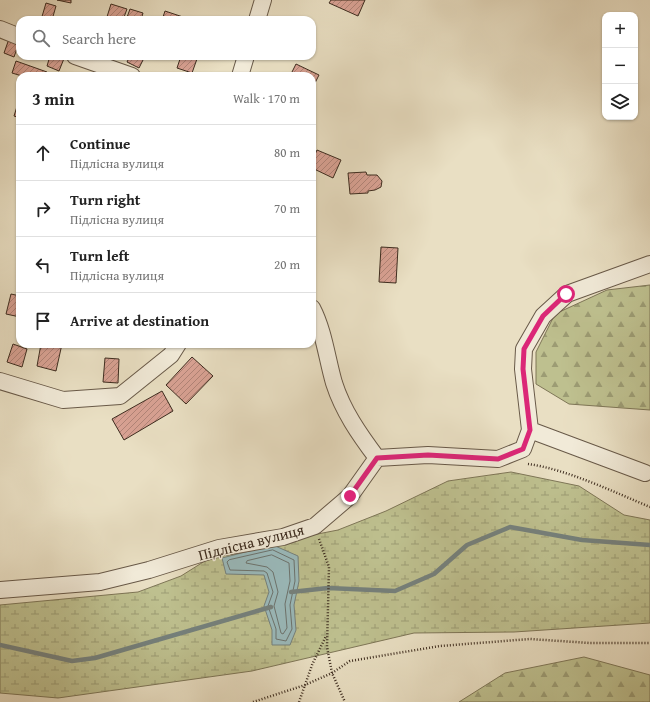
<!DOCTYPE html>
<meta charset="utf-8">
<style>
body{margin:0;font-family:"Gentium Book Plus",serif;background:#f2f2f2;color:#222}
.controls{position:absolute;right:12px;top:12px;display:grid;overflow:hidden;border-radius:8px;box-shadow:0 1px 3px #0004}
.controls button{width:36px;height:36px;display:grid;place-items:center;padding:0;border:0;border-bottom:1px solid #e0e0e0;background:#fff;color:#222;font:20px sans-serif}
.stop{position:absolute;width:12px;height:12px;margin:-9px;border:3px solid #db2777;border-radius:50%;background:#fff}
.stop.end{background:#db2777;border-color:#fff;box-shadow:0 1px 4px #0008}
.list{margin:0;padding:0;list-style:none}
h2{display:flex;justify-content:space-between;align-items:center;height:52px;margin:0;padding:0 16px;font-size:17px}
h2 small{font-size:13px;font-weight:400;color:#767676}
.list li{display:grid;grid-template-columns:26px 1fr auto;gap:12px;align-items:center;box-sizing:border-box;height:56px;padding:0 16px;border-top:1px solid #e0e0e0}
.list b{display:block;font-size:15px;white-space:nowrap}
.list p{margin:0;font-size:13px;white-space:nowrap;color:#767676}
.list em{font-size:13px;font-style:normal;color:#767676}
.icon{flex:none;width:22px;height:22px;fill:none;stroke:currentColor;stroke-width:2;stroke-linecap:round;stroke-linejoin:round}
.map{position:relative;flex:none;width:650px;height:702px;overflow:hidden}
.search{position:absolute;background:#fff;box-shadow:0 1px 3px #0004;left:16px;top:16px;width:300px;height:44px;display:flex;align-items:center;gap:10px;box-sizing:border-box;padding:0 14px;border-radius:12px;color:#767676;font-size:15px}
.panel{position:absolute;background:#fff;box-shadow:0 1px 3px #0004;left:16px;top:72px;width:300px;height:276px;border-radius:12px}
.map>svg:first-child{display:block}
.forest{fill:url(#forest-firs);stroke:#7e7657}
.wetland{fill:url(#wetland-marsh);stroke:#7e7657}
.water{fill:#9ababc;stroke:#75817d}
.lines{fill:none;stroke-linecap:round;stroke-linejoin:round}
.shore{stroke:#6c736e;stroke-width:1}
.stream{stroke:#75817d;stroke-width:4.5}
.building{fill:url(#building-hatch);stroke:#3d2c1f}
.minor-casing{stroke:#685948;stroke-width:18}
.path{stroke:#3d2c1f;stroke-width:2.5;stroke-dasharray:1 2;stroke-linecap:butt}
.minor{stroke:#f1ead8;stroke-width:16}
.route{stroke:#db2777;stroke-width:5}
.labels{text-anchor:middle;dominant-baseline:central;stroke-width:3;stroke-linejoin:round;paint-order:stroke}
.street-label{font-size:15px;fill:#3d2c1f;stroke:#f1ead8}
</style>
<div class="map">
<svg width="650" height="702" viewBox="0 0 650 702">
<defs>
<pattern id="forest-firs" width="22" height="20" patternUnits="userSpaceOnUse"><rect width="22" height="20" fill="#bec08f"/><path d="M5 1l3.5 6h-7zM16 11l3.5 6h-7z" fill="#9c9c74"/></pattern>
<pattern id="wetland-marsh" width="20" height="14" patternUnits="userSpaceOnUse"><rect width="20" height="14" fill="#bec08f"/><path d="M1 5h8M5 5V1M11 12h8M15 12V8" fill="none" stroke="#9c9c74"/></pattern>
<pattern id="building-hatch" width="6" height="6" patternUnits="userSpaceOnUse"><rect width="6" height="6" fill="#d9a294"/><path d="M-1 1l2-2M0 6l6-6M5 7l2-2" fill="none" stroke="#b18478"/></pattern>
</defs>
<rect width="100%" height="100%" fill="#e9dfc3"/>
<filter id="stains"><feTurbulence type="fractalNoise" baseFrequency=".005" numOctaves="4"/><feColorMatrix values="0 0 0 0 .2 0 0 0 0 .09 0 0 0 0 .02 0 0 0 .5 -.17"/></filter>
<radialGradient id="worn" r=".72"><stop offset=".6" stop-color="#630" stop-opacity="0"/><stop offset="1" stop-color="#630" stop-opacity=".3"/></radialGradient>
<path class="forest" d="M650,285V410L569,404L536,384V352L555,314L607,290Z
M584,657L650,675V702H459L505,673Z"/>
<path class="wetland" d="M511,472L579,486L624,515L650,520V623L514,632L414,633L252,671L58,698L0,693V605L138,592L181,576L216,554L338,530L386,511L448,481Z"/>
<path class="water" d="M273,545L298,556L299,581L294,605L296,630L290,645H272V630L264,606L269,592L264,575L226,574L222,558Z"/>
<g class="lines">
<path class="shore" d="M273,550L294,560L295,581L290,605L292,629L286,641L276,639V629L268,606L273,592L267,573L264,571L230,570L227,562L229,560Z
M272,555L289,563L290,581L285,604L287,628L283,634L281,633L274,606L278,592L273,572L267,567L246,563L247,561Z"/>
<path class="stream" d="M291,592L328,588L395,591L434,574L467,545L510,527L582,540L650,545
M0,645L72,661L95,658L271,607"/>
</g>
<path class="building" d="M57,0H71V3Z
M331,0H365L358,16L329,3Z
M46,3L56,6L52,20H41Z
M111,4L127,9L123,20H106Z
M130,9L143,13L141,20H126Z
M165,11L189,19V20H162Z
M10,36L20,40L14,57L4,53Z
M50,56H65L59,71L47,66Z
M130,56H145L139,68L127,62Z
M181,56H198L192,73L177,68Z
M16,61L47,72L45,76H22L12,73Z
M296,64L319,75L312,89V76H290Z
M20,97V118L14,116Z
M317,150L341,160L333,178L312,168V161Z
M366,172L367,175H377L382,181L381,187L375,190L368,191V193L350,194L348,173Z
M381,247L398,248L396,283L379,282Z
M11,294L20,296V317L6,314Z
M13,344L27,349L22,367L7,362Z
M41,344H62L56,371L37,366Z
M192,357L213,376L186,404L166,385Z
M105,358L119,359L118,383L103,382Z
M162,391L173,411L124,440L112,419Z"/>
<g class="lines">
<defs>
<path id="minor" d="M257,20L263,0
M0,29L20,37
M75,56L132,76
M240,76L246,56
M312,308C324,331 327,359 334,383C343,411 359,434 377,458
M0,381L63,400L120,396L171,355L178,344
M530,430L645,473
M377,458L428,455L498,459L523,449L530,430L523,369L524,349L543,316L567,294L650,264
M0,590L100,582L149,570L219,548L283,537L315,526L350,496L377,458"/>
</defs>
<use href="#minor" class="minor-casing"/>
<path class="path" d="M528,464C566,469 614,492 650,507
M319,539L329,567L327,647L332,673L345,702
M253,702L305,685L332,673L350,661L440,646L530,639L590,643H650
M299,702L312,665L326,636"/>
<use href="#minor" class="minor"/>
</g>
<g class="lines">
<path class="route" d="M350,496L377,458L428,455L498,459L523,449L530,430L523,369L524,349L543,316L566,294"/>
</g>
<g class="labels">
<g class="street-label">
<text transform="translate(251 542) rotate(-14)">Підлісна вулиця</text>
</g>
</g>
<rect width="100%" height="100%" filter="url(#stains)"/>
<rect width="100%" height="100%" fill="url(#worn)"/>
</svg>
<div class="controls">
<button>+</button>
<button>−</button>
<button><svg class="icon" aria-label="layers" viewBox="0 0 24 24"><path d="M12 4l9 5-9 5-9-5zM3 14l9 5 9-5"/></svg></button>
</div>
<div class="stop" style="left:566px;top:294px"></div>
<div class="stop end" style="left:350px;top:496px"></div>
<div class="search"><svg class="icon" aria-label="search" viewBox="0 0 24 24"><circle cx="10" cy="10" r="6"/><path d="M15 15l6 6"/></svg>Search here</div>
<section class="panel">
<h2>3 min<small>Walk · 170 m</small></h2>
<ul class="list">
<li><svg class="icon" aria-label="ahead" viewBox="0 0 24 24"><path d="M12 20V5M6 11l6-6 6 6"/></svg><div><b>Continue</b><p>Підлісна вулиця</p></div><em>80 m</em></li>
<li><svg class="icon" aria-label="right" viewBox="0 0 24 24"><path d="M7 20v-9h11M14 6l5 5-5 5"/></svg><div><b>Turn right</b><p>Підлісна вулиця</p></div><em>70 m</em></li>
<li><svg class="icon" aria-label="left" viewBox="0 0 24 24"><path d="M17 20v-9H6M10 6l-5 5 5 5"/></svg><div><b>Turn left</b><p>Підлісна вулиця</p></div><em>20 m</em></li>
<li><svg class="icon" aria-label="arrive" viewBox="0 0 24 24"><path d="M6 21V4h12l-3 4 3 4H6"/></svg><div><b>Arrive at destination</b></div></li>
</ul>
</section>
</div>
